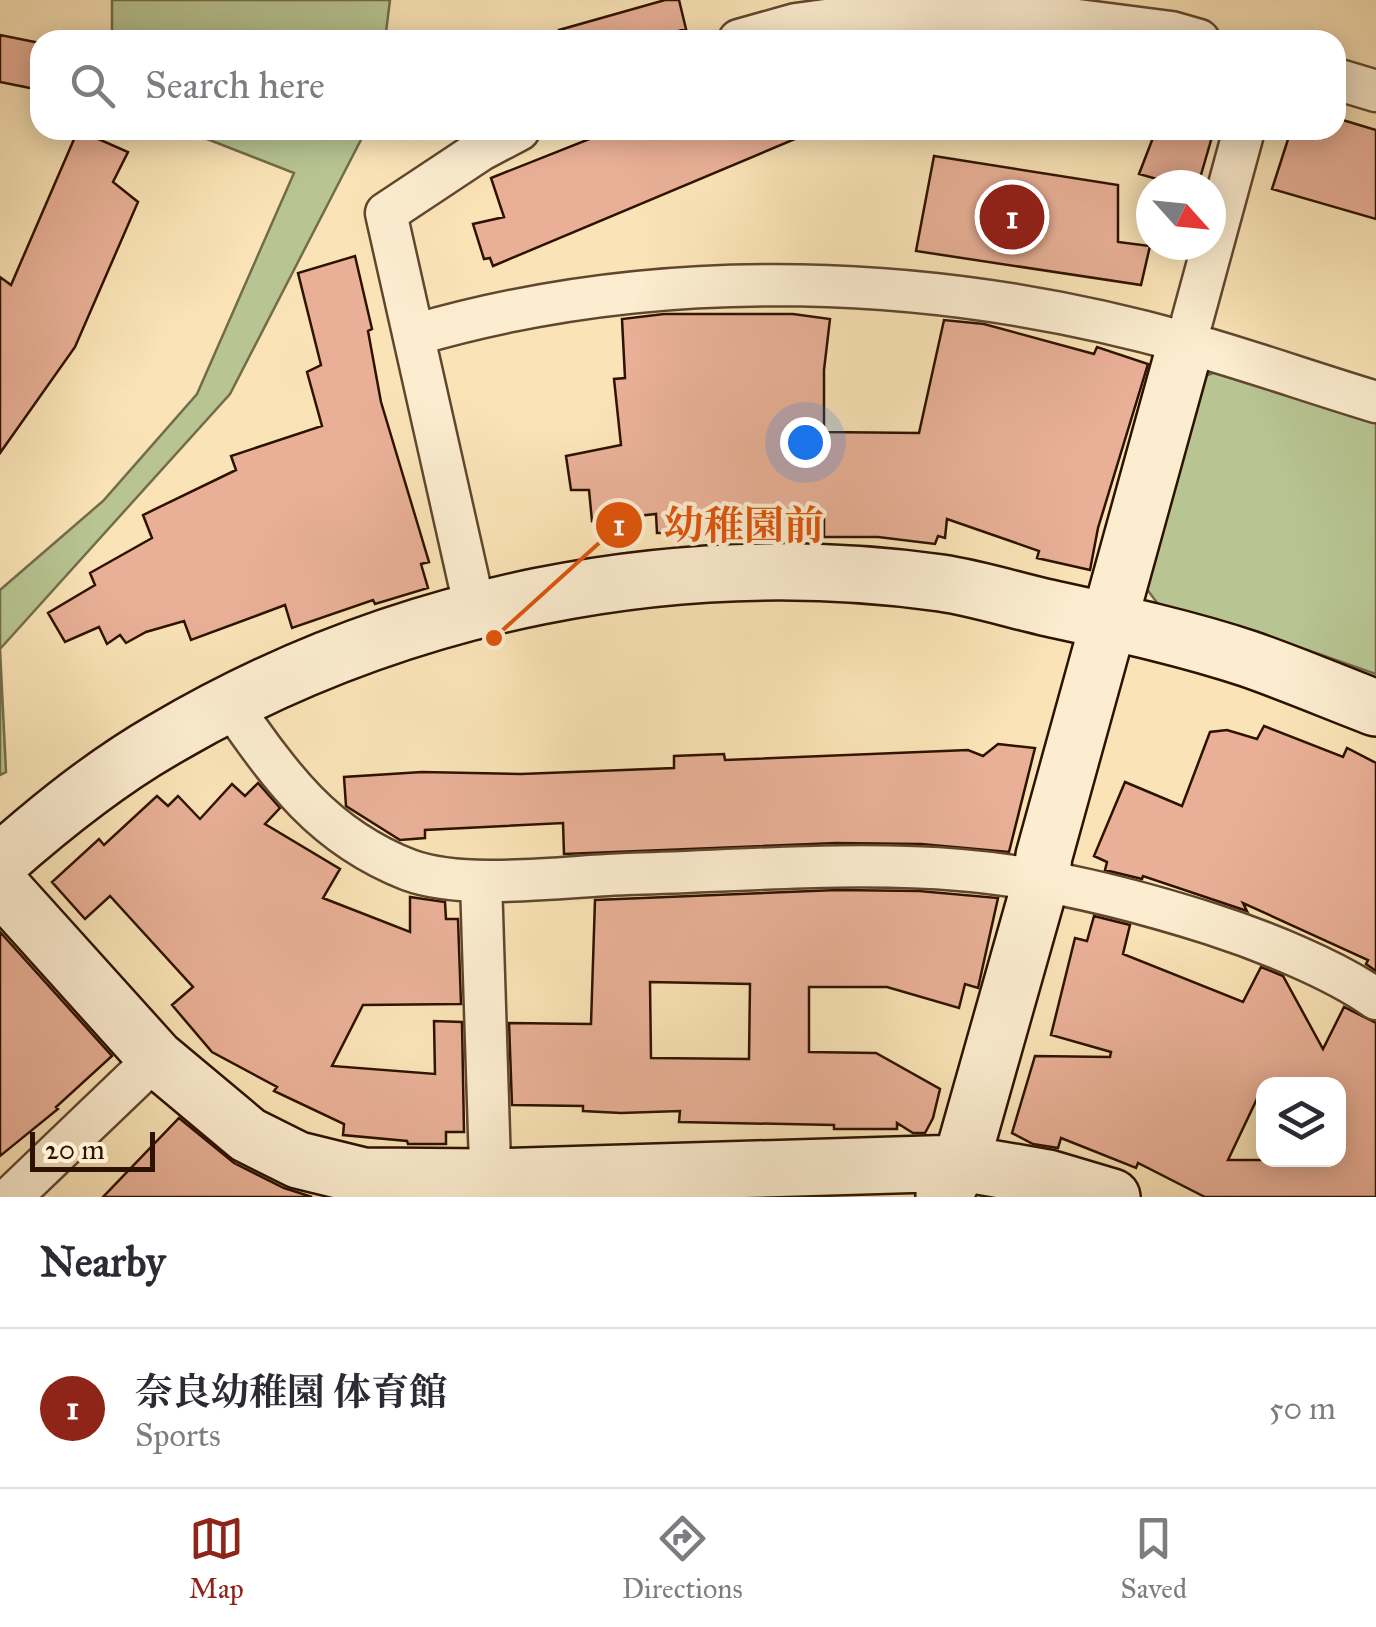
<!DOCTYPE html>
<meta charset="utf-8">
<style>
body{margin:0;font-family:"IM FELL Great Primer","Noto Serif JP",serif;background:#f2f2f3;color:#2b2b33}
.controls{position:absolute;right:30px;bottom:30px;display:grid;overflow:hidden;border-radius:20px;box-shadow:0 5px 25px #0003}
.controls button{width:90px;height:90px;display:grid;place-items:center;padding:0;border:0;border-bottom:2px solid #e1e1e2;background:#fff;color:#2b2b33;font:50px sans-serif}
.compass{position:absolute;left:1136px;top:170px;width:90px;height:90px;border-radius:50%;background:#fff;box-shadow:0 5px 25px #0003;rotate:117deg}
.scale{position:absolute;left:30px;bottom:25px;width:125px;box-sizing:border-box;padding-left:10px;border:5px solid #2e1200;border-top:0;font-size:28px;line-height:35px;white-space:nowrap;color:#2e1200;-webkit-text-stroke:8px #fcedd0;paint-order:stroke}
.you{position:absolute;left:805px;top:442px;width:35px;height:35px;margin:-25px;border:8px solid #fff;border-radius:50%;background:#1a73e8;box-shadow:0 0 0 15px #1a73e833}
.badge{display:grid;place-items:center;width:65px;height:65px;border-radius:50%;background:#8f2418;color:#fff;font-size:32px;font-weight:700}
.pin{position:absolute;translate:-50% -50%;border:5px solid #fff;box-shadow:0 2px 10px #0006}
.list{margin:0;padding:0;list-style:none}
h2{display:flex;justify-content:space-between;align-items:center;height:130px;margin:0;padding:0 40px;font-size:42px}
h2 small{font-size:32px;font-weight:400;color:#7c7c81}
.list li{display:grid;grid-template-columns:65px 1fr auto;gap:30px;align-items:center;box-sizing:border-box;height:160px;padding:0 40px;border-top:2px solid #e1e1e2}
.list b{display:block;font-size:38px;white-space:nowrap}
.list p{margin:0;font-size:32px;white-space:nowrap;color:#7c7c81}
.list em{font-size:32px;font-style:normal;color:#7c7c81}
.icon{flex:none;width:55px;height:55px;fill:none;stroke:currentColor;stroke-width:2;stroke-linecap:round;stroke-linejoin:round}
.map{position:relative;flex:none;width:1376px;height:1197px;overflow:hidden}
.search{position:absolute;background:#fff;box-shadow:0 5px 25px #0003;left:30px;right:30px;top:30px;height:110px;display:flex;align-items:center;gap:25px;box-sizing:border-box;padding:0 35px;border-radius:30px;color:#7c7c81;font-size:38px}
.sheet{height:290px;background:#fff}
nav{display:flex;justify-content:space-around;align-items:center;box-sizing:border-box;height:140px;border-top:2px solid #e1e1e2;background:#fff;font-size:28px;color:#7c7c81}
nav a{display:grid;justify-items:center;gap:5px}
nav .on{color:#8f2418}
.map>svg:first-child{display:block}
.green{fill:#b8c593;stroke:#736c4a;stroke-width:2.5}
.building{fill:#e9b097;stroke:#2e1200;stroke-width:2.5;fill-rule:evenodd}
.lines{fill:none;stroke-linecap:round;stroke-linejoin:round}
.street-casing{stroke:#61462e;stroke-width:45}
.secondary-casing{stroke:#2e1200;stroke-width:60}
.street{stroke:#fcedd0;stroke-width:40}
.secondary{stroke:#fcedd0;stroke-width:55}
.leader{fill:none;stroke:#df550b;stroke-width:4}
.callout-dot{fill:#df550b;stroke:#fcedd0;stroke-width:4}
.mark-label{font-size:30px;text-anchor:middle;font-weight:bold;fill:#fff}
.callout-label{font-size:40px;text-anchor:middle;font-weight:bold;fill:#df550b;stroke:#fcedd0;stroke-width:8;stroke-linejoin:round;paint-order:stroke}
</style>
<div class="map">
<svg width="1376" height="1197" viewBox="0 0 1376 1197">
<rect width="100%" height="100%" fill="#fae4b7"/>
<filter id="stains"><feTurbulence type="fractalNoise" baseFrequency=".002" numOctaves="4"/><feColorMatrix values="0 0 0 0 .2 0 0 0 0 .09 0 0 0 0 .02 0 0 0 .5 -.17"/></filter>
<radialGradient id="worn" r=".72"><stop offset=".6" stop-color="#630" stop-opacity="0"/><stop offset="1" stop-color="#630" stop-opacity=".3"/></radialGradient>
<path class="green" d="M112,0H390L385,40H112Z
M184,130H366L230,394L0,649L6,772L0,775V590L103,501L197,394L294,173Z
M1220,370L1376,419V674L1262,634L1161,608L1140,580L1198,379Z"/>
<path class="building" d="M665,0H679L686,29L645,40H560L559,30Z
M0,35L40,43V90L0,82Z
M1336,118L1376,130V219L1272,189L1291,130L1323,138L1325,130H1336Z
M78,130L128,152L113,182L138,202L75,347L0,453V277L11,285Z
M612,130H814V131L493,266L490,258L484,259L473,224L504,217L491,178Z
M1156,130H1214L1198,185H1178L1139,174Z
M934,156L1118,185V242L1150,246L1141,285L916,251Z
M355,256L372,329L368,331L381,402L429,562L421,564L428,588L375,604L373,600L292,628L285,605L191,640L184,621L146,632L126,643L120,635L107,644L99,627L65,642L48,613L95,585L90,573L152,538L143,515L236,470L231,456L322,426L307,372L321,365L298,273Z
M664,314H793L830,319L824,370V432L919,433L944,320L984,324L1094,354L1097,347L1148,364L1098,528L1090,570L1037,558L1039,551L947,519L945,538L938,536L935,544L878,537H824V519L708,522L709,532L657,533L656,514L592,521L589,490H571L566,456L621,445L614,379L625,378L622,319Z
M1264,726L1343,757L1347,748L1376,763V971L1366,964L1368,960L1243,903L1247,911L1143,876L1142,879L1105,870L1107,862L1094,856L1125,782L1182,806L1210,732L1227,730L1257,739Z
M998,744L1035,748L1009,852L921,844L836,843L564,854L563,823L425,830V838L400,840L346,806L344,777L422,772L521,774L674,768V756L724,754L725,760L968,750L983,756Z
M258,783L280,808L265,824L340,869L323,898L410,932V897L445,902L446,919H458L461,1004L363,1005L332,1066L435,1074L434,1021L462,1022L464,1132H446V1144H408L407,1141L343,1135L344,1124L274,1091L277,1087L212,1052L172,1005L193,987L110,896L85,919L52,882L99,839L104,845L157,796L168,806L178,796L200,819L232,784L245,796Z
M837,890L919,891L998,898L978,988L965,984L959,1008L887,987H809V1052L876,1053L940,1089L933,1118L925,1133H913L897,1123V1129H834V1125L679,1122L680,1111L621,1113L583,1111V1106L512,1105L509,1023L591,1024L595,900ZM650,982L750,984L749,1059L651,1058Z
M1094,916L1130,925L1123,954L1243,1002L1261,967L1283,976L1323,1049L1344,1007L1376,1023V1197H1205L1138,1163L1136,1168L1061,1138L1058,1148L1033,1144L1012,1133L1035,1056L1110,1057L1111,1052L1051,1035L1075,938L1087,941ZM1264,1084H1338V1160H1228Z
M0,932L112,1056L56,1107L58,1109L0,1156Z
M179,1118L234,1163L284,1188L312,1197H103Z"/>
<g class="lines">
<defs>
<path id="street" d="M739,40L796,24L886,12L1046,16L1171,32L1199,40
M1336,79L1376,91
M414,335C664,262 938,273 1187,343C1251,361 1313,383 1376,402
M1186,343L1244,130
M475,609L386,213L481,150L519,130
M230,704C281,777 322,836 409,870C465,891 567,876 627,874C735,871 854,861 960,870C1046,877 1129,898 1211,924C1261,940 1334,969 1376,999
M481,881L491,1197
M11,1197L156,1058"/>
<path id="secondary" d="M0,862C51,817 104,774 163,740C395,603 674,546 941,583C975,588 1010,599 1044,607C1112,622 1183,637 1249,659C1292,674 1334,692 1376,708
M0,885L156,1058L248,1135L298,1160L363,1176L491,1177L961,1163L1048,1178L1112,1197
M944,1195L961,1163L1041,881L1044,856L1186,343"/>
</defs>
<use href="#street" class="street-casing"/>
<use href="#secondary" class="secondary-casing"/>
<use href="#street" class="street"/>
<use href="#secondary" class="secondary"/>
</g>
<path class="leader" d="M494 638L619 525"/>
<g class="callout-dot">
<circle cx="494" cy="638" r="10"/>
<circle cx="619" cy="525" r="25"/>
</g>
<g class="mark-label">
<text x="619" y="535">1</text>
</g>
<g class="callout-label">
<text x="744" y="539">幼稚園前</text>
</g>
<rect width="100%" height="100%" filter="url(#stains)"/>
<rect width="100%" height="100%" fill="url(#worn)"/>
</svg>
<div class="controls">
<button><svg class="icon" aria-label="layers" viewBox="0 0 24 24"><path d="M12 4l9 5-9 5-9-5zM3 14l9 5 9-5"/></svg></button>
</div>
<svg class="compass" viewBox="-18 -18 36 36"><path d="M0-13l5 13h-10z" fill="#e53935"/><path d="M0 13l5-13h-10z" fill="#7c7c81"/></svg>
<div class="scale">20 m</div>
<div class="you"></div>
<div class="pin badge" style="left:1012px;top:217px">1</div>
<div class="search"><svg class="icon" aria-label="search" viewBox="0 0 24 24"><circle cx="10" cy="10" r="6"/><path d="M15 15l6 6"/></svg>Search here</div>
</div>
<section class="sheet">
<h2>Nearby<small></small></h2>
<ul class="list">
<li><span class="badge">1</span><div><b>奈良幼稚園 体育館</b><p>Sports</p></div><em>50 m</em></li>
</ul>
</section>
<nav>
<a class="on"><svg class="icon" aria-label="map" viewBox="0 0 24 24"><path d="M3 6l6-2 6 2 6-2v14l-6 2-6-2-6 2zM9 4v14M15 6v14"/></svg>Map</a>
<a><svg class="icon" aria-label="directions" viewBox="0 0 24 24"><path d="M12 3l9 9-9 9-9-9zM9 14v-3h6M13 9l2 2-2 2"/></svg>Directions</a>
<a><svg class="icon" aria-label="saved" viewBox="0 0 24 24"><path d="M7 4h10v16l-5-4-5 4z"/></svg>Saved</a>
</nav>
